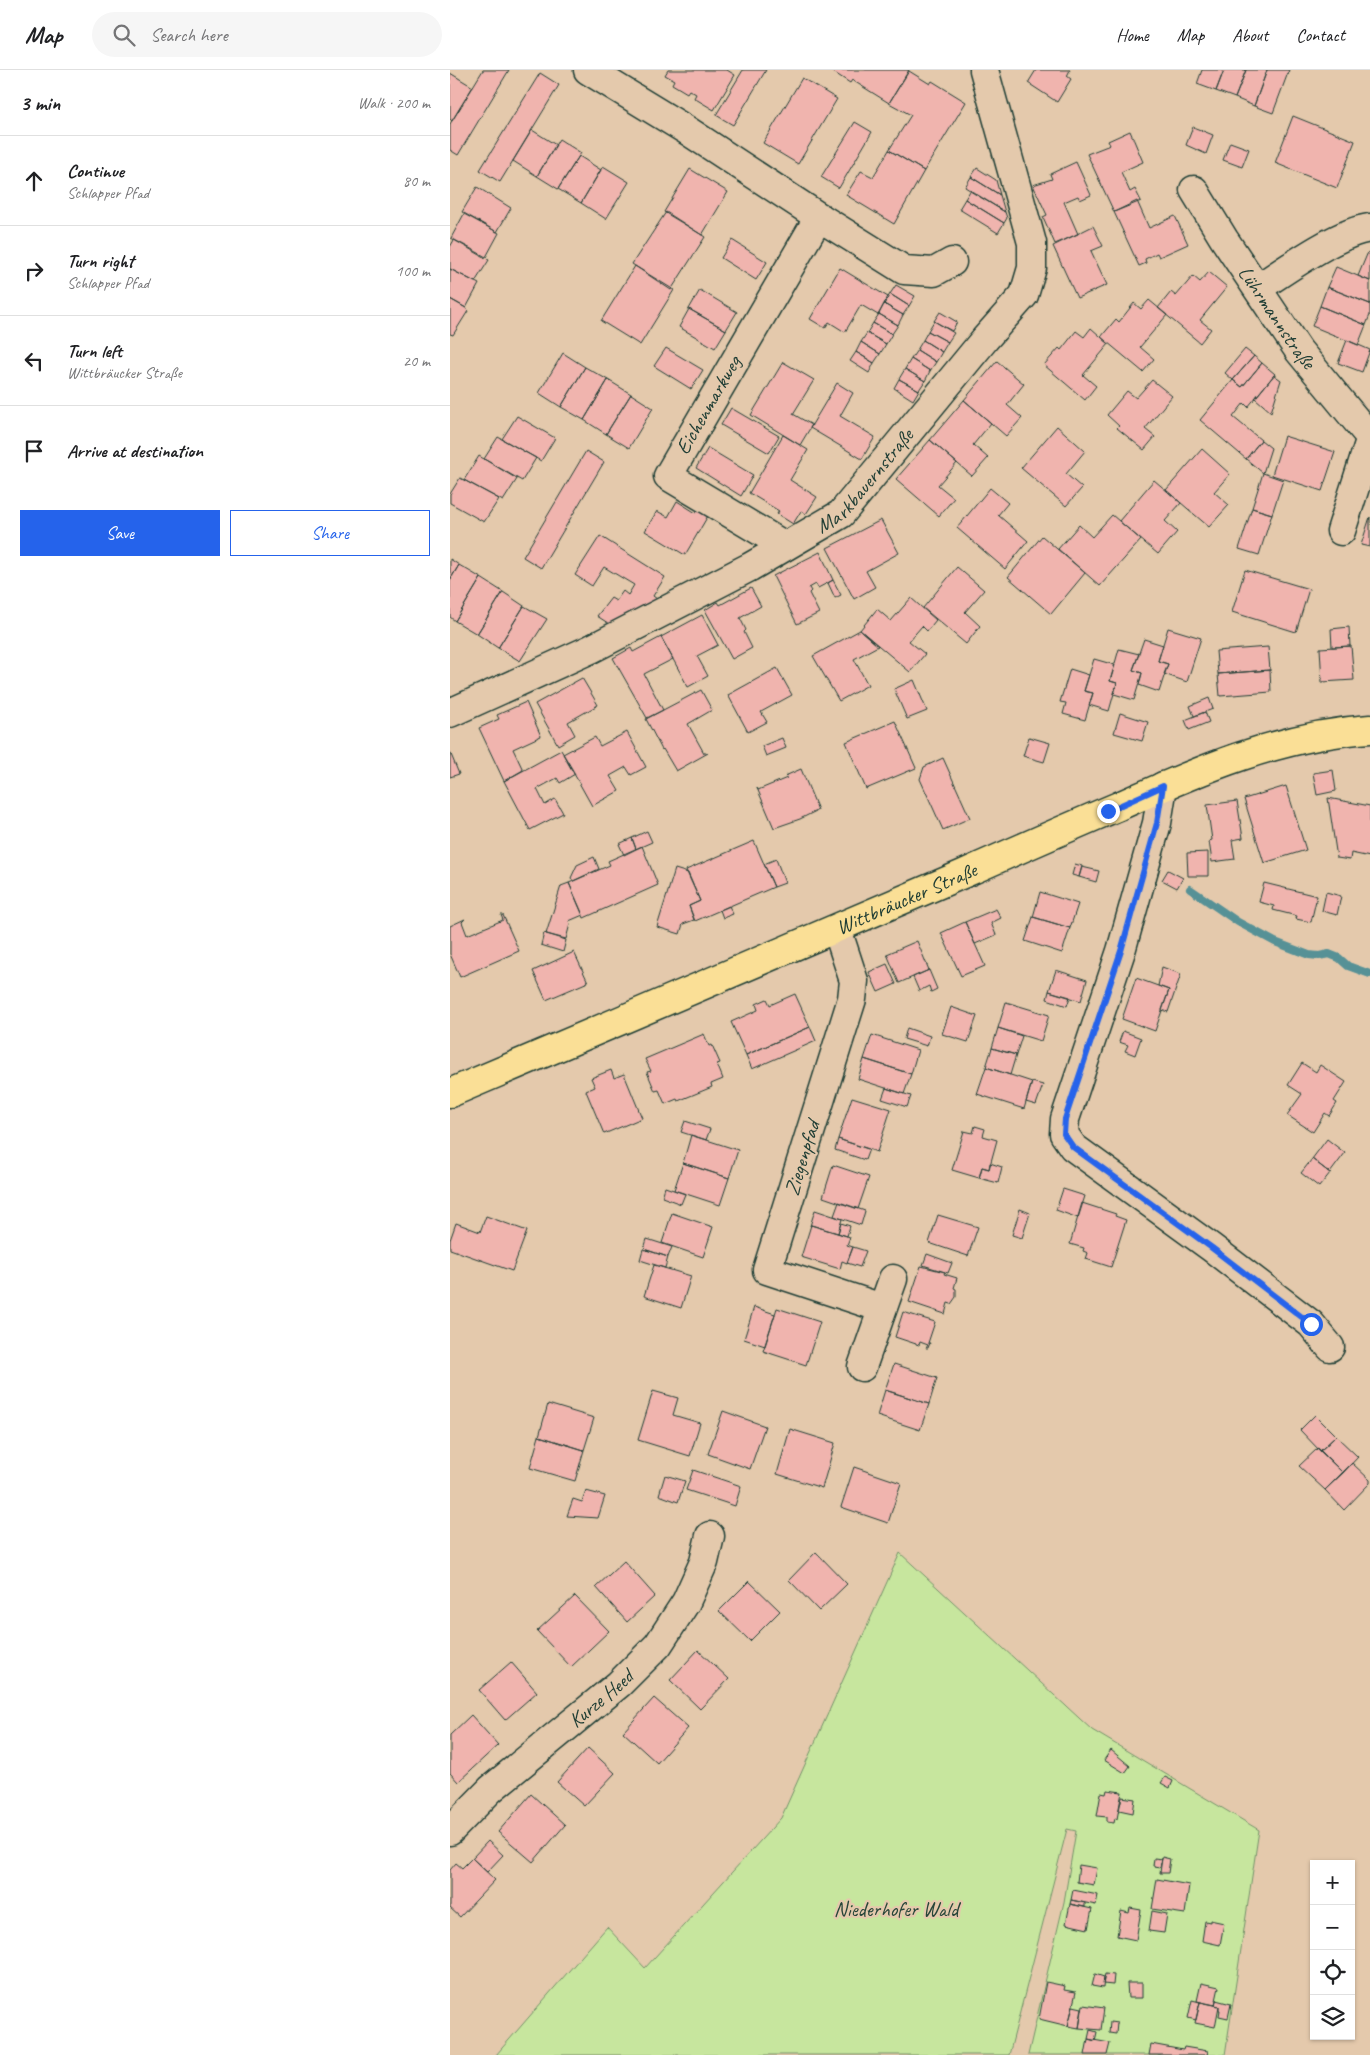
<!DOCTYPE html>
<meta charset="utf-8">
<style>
body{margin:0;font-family:Caveat,sans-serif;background:#f6f6f6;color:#202124}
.controls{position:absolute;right:15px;bottom:15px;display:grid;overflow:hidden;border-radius:0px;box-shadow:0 1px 4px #0004}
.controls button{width:45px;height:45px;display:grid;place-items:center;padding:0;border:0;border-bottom:1px solid #e0e0e0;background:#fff;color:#202124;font:25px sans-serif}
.stop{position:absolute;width:15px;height:15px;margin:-11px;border:4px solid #2563eb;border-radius:50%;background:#fff}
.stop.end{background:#2563eb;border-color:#fff;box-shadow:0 1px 5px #0008}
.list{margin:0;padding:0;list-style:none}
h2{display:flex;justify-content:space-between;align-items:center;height:65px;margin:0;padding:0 20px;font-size:21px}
h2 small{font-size:16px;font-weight:400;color:#757577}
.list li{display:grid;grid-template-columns:32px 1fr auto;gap:15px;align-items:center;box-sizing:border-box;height:90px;padding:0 20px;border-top:1px solid #e0e0e0}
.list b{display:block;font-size:19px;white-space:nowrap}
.list p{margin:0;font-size:16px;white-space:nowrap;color:#757577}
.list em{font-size:16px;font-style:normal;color:#757577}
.actions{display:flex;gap:10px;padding:15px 20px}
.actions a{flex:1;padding:11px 0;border:1px solid #2563eb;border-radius:0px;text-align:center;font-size:18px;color:#2563eb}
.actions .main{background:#2563eb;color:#fff}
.icon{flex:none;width:28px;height:28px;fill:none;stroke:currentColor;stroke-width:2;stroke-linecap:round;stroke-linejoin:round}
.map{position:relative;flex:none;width:920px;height:1985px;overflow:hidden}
header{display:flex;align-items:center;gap:30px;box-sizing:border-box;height:70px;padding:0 25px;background:#fff;border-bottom:1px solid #e0e0e0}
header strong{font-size:24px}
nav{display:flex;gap:28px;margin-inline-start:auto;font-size:18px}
.search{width:350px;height:45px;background:#f6f6f6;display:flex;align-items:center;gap:12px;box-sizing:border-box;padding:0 18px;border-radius:28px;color:#757577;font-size:19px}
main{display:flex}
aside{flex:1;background:#fff}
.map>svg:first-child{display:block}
.green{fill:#c7e69e;stroke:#739269}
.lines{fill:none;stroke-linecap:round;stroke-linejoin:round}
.stream{stroke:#569196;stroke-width:8}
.building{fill:#f0b4ae;stroke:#1f3d34}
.minor-casing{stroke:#1f3d34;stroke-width:31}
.major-casing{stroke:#1f3d34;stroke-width:31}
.minor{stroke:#e4c9ac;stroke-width:28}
.major{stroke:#fadf96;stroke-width:28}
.route{stroke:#2563eb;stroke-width:6}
.labels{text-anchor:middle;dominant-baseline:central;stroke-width:4.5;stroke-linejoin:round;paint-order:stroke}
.street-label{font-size:21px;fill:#1f3d34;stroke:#e4c9ac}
.park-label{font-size:21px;fill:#274539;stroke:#e4c9ac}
</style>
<header>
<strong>Map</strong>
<div class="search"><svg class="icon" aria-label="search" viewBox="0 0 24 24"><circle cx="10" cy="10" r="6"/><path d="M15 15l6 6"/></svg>Search here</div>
<nav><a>Home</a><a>Map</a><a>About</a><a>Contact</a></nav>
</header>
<main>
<aside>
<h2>3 min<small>Walk · 200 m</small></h2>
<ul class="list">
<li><svg class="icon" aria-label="ahead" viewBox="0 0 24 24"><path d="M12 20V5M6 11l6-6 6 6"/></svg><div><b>Continue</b><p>Schlapper Pfad</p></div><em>80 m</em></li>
<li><svg class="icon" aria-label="right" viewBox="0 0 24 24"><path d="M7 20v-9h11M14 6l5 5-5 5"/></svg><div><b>Turn right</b><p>Schlapper Pfad</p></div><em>100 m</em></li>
<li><svg class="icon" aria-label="left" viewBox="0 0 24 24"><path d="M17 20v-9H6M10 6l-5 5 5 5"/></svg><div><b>Turn left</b><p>Wittbräucker Straße</p></div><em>20 m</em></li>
<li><svg class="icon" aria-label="arrive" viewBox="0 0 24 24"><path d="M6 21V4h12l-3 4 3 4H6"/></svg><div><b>Arrive at destination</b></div></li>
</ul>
<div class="actions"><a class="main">Save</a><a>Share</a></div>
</aside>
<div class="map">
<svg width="920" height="1985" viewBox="0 0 920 1985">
<rect width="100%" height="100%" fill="#e4c9ac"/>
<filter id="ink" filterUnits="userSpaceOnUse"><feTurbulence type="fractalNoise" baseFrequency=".02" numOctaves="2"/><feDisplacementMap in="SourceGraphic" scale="10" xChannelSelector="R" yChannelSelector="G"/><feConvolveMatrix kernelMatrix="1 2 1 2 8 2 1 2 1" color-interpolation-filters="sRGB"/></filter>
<g filter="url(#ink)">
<path class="green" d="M450,1483L642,1660L809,1760L775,1985H578L614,1832L626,1761L617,1759L559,1985H46L157,1857L195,1898L331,1748Z"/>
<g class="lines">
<path class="stream" d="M740,819L788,852L825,872L859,885L869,886L879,884L889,888L898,896L920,904"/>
</g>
<path class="building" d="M33,0H59L8,85L0,80V54Z
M218,0H277L285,5L264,40L244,28L246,24L239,20L237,23L222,14L224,10L215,5Z
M293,0H316L283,55L266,45Z
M380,0H459L439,33L402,10L400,13Z
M586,0H620L617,6L621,9L607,32L578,13Z
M752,0H774L766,21L747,14Z
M774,0H796L785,28L766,21Z
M796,0H817L804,36L785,28Z
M817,0H839L823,43L804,36Z
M459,1L480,14L482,11L516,32L474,101L439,80L461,45L439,33Z
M0,3L23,17L2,51L0,49Z
M90,3L109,15L50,112L30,100Z
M352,8L387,29L348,94L313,73Z
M843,46L905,71L887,118L825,93Z
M405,52L422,62L389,118L371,107Z
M743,57L763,65L756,84L736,75Z
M82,60L106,75L87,106L63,91Z
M680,61L693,92L671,102L680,122L685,119L691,131L664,142L637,84L660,75L658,71Z
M109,69L131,83L108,119L87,106Z
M780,72L799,79L792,97L773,90Z
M439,80L474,101L444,154L396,125L411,101L423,107Z
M129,86L151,100L131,133L108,119Z
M626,92L641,125L630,130L628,126L614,132L628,164L605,174L593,147L597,145L583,115L602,109L600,104Z
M153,96L179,112L156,149L131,133Z
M527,98L546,110L550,125L521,107Z
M240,99L278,122L252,165L214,142Z
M521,107L550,125L555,142L515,117Z
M27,117L61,138L47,162L12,142Z
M520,121L555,142L557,148L554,153L515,129Z
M515,129L554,153L548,163L509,139Z
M687,131L699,158L725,146L738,174L709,187L707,183L695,189L696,193L689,196L664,142Z
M216,142L255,167L221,220L182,194Z
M14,144L49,163L36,187L1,168Z
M643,156L653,176L641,181L657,215L627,228L603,176Z
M4,170L39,190L25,212L0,199V177Z
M282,170L317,192L306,210L271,188Z
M918,182L920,183V211L908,206Z
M185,196L224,220L190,275L151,251Z
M886,197L920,211V234L877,217Z
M390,198L438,227L428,245L411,235L395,262L379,252L375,258L360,249Z
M0,199L29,214L16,238L0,229Z
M759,202L777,217L750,250L761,259L750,273L708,238L721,222L726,226L743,206L750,212Z
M446,215L465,226L459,236L440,224Z
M877,217L920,234V245L916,255L870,236Z
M250,220L287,242L276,260L239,239Z
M440,224L459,236L453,245L434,234Z
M0,229L16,238L18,241L3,265L0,264Z
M699,230L717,245L690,277L704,289L693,302L651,267L666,249L669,252L684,233L691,239Z
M434,234L453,245L448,255L429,244Z
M870,236L916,255L908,275L862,256Z
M239,239L276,260L265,278L229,257Z
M490,242L507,252L502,261L484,251Z
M429,244L448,255L442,264L423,253Z
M484,251L504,263L498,272L478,261Z
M423,253L442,264L436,274L417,263Z
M641,258L659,274L633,305L646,316L635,330L594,295L609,278L611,280L626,261L634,267Z
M478,261L498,272L492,282L473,270Z
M417,263L436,274L430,284L411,272Z
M473,270L492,282L486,292L467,280Z
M897,270L920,280L912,302L888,293Z
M411,272L430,284L424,293L406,282Z
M216,278L253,300L241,319L204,296Z
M795,279L804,286L783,310L775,303Z
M467,280L486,292L480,301L461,289Z
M406,282L424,293L419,303L400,291Z
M113,283L135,297L111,337L89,323Z
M804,286L812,293L792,317L783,310Z
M461,289L480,301L475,311L455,299Z
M547,291L574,314L557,335L572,348L556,366L514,330Z
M333,292L364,310L343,344L362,355L350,375L301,345Z
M812,293L825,304L798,337L794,333L783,347L811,370L796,389L750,350L783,310L792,317Z
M135,297L158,310L134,350L111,337Z
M455,299L475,311L469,320L449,309Z
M824,305L831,310L821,342L805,328Z
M449,309L469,320L463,330L444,318Z
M158,310L181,324L156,364L134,350Z
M702,310L722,326L695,359L705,367L694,380L667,358L669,356L657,345L677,321L686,328Z
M387,313L403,323L390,346L425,367L412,389L360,358Z
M181,324L203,338L179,378L156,364Z
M514,330L541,353L523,375L538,388L522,406L480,370Z
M281,338L329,366L319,383L271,355Z
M67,346L105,368L91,391L52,369Z
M607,356L635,381L616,404L632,418L616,436L571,398Z
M333,365L358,380L340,410L367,427L356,444L351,441L343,454L327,444L329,441L299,423Z
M834,366L885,382L872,421L822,405Z
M48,367L86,388L72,411L34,389Z
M480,370L507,393L488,415L504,428L489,446L446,409Z
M811,370L821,378L813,403L796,389Z
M258,378L303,405L291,426L246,398Z
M752,379L780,404L764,422L779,435L759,457L716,420Z
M136,381L154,392L91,498L73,487Z
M29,386L67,409L53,431L14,410Z
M813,403L833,410L822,444L802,438Z
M10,408L49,429L34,452L0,433V424Z
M704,410L731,433L715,451L727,462L708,484L669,451Z
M540,418L558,433L548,445L578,471L555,499L507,458Z
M227,431L246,443L249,437L259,444L235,485L195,461L207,441L218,447Z
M802,438L822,444L809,485L789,479Z
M662,445L691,470L650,516L608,479L629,455L642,467Z
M920,447V477L911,475Z
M431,450L449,483L416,501L425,517L404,529L377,478Z
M150,466L215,507L203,526L207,529L161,555L147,546L161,528L166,531L173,521L178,525L184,515L154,497L142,516L125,505Z
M592,466L635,503L601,544L558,507Z
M370,482L383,510L368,518L366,514L359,518L361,521L359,523L369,543L347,554L323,506Z
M0,489L9,495L0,510Z
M9,495L31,508L5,551L0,547V510Z
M507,497L534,520L515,542L530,556L516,574L473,538Z
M795,500L859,519L846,562L782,542Z
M31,508L53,522L27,564L5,551Z
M383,510L391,525L385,528L378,513Z
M301,518L311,536L290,548L296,560L294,562L302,578L282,589L255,540L268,532L270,535Z
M53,522L74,536L48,578L27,564Z
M461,528L486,550L477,561L472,556L459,571L475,584L460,602L410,560L427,539L441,551Z
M74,536L97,549L70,591L48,578Z
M252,545L268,575L247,586L258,606L238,617L211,567Z
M899,557L900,576L882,577L881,559Z
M718,558L751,568L737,612L714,604L718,594L708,591Z
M410,560L428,576L404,589L418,615L389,631L363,586Z
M211,567L223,589L194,604L213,640L197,648L163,588L181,578L183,582Z
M694,569L713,575L708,591L718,594L709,622L689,615L692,603L683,600Z
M901,576L904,610L872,612L870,578Z
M818,577L820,600L768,604L766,581Z
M669,579L689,584L683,600L692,603L684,630L664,624L667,613L660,611Z
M644,589L665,595L660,611L667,613L659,641L639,635L643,623L634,621Z
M327,598L342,625L311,642L317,652L298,662L278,625Z
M620,599L639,605L634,621L643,623L635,650L613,644L616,633L610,632Z
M820,600L821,622L770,626L768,604Z
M132,608L148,635L118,652L125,665L108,675L85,634Z
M464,610L477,641L457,649L444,619Z
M251,620L262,640L238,654L254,683H258L226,701L213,679L212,680L196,649Z
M759,628L763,639L744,646L740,636Z
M76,632L91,666L63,679L73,700L54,711L29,658L49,649L47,645Z
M755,642L759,652L739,660L735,650Z
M670,643L698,652L692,671L664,663Z
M445,651L466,698L416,719L396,672Z
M177,662L196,697L181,705L176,697L160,706L169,721L142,736L113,684L145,667L150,676Z
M579,667L600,673L594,692L573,686Z
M332,668L336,678L316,686L312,676Z
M111,680L125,704L110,713L107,708L87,719L95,735L105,729L113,743L80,760L54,711Z
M0,682L9,704L0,707Z
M493,688L520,748L493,760L470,709L474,697Z
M351,699L368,740L350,749L324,758L307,718L308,720L337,708L335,706Z
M883,700L886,721L867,725L863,703Z
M836,716L856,780L814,793L794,729Z
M878,728L920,736V787L901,783L900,790L887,788Z
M787,731L793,768L782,770L785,789L762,792L759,771L762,770L757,735Z
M197,761L202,772L186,779L182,768Z
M182,768L186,779L174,785L169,774Z
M304,771L324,817L245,851L239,836L250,831L236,800Z
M192,776L208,815L134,848L119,813L160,795L158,791Z
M758,782V806H738L737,783Z
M144,787L149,799L123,811L121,808L127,795Z
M326,789L335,813L324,817L314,794Z
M625,794L632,796L629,807L622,805Z
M632,797L649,801L646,812L629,807Z
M225,799L238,803L250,831L239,836L244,850L233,854L230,864L207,857Z
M718,800L733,808L727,818L712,810Z
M119,813L133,845L119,851L120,854L116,869L96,864L111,816Z
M814,813L867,826L861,852L846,849L847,846L823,840L824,836L809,832Z
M590,822L628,834L620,858L583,847Z
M876,822L891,826L887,845L872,841Z
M279,836L283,844L273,848L270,840Z
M546,839L551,848L541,853L546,865L525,874L515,852Z
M51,845H53L69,881L10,907L0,884V856L15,849L12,852L17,865L53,850Z
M583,847L620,858L612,883L575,871Z
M515,852L535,896L511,906L491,863Z
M94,863L116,870L113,882L91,875Z
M467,871L479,900L449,913L437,884Z
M124,882L138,912L96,930L83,901Z
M437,894L446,914L428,922L419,902Z
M712,897L731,904L718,942L712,940L719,920L708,916Z
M479,900L487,919L481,922L479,916L469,921L463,907Z
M606,900L637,910L631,931L599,921Z
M686,908L719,920L705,961L672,949Z
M599,921L620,927L617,936L597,929Z
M345,924L360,957L296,985L281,952L308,940L306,934L317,929L320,935Z
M556,932L599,945L591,971L548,958Z
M501,937L527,946L518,972L492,964Z
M360,957L366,971L302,999L296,985Z
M457,958L480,966L477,976L454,969Z
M548,958L572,966L566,985L542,978Z
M673,961L691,968L685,985L675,981L678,975L669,972Z
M254,964L259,976L262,975L270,993L267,994L273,1009L261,1014L262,1017L228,1031L227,1029L215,1034L209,1020L205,1021L197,1002L201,1001L195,989Z
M422,965L468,980L461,1004L414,989Z
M542,978L566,985L560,1005L536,997Z
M414,989L461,1004L454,1024L408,1009Z
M852,993L866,1002L870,995L896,1012L884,1031L887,1033L879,1046L875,1043L863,1062L837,1045L852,1024L838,1015Z
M536,997L582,1012L574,1039L527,1024Z
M161,1000L164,1008L174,1004L192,1048L154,1064L136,1021L145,1017L141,1008Z
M582,1012L593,1015L586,1035L576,1032Z
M436,1018L461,1026L457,1037L432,1029Z
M402,1027L441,1039L427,1082L388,1069Z
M235,1051L260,1059L256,1070L231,1062Z
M525,1056L535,1059L533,1066L547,1070L539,1099L532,1097L529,1108L502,1100L514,1061L523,1063Z
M241,1065L288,1080L279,1108L233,1093Z
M388,1069L419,1079L415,1090L385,1080Z
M877,1069L895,1083L880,1103L862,1089Z
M862,1089L880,1103L869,1117L851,1103Z
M233,1093L279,1108L270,1135L224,1120Z
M540,1093L552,1097L548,1113L529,1108L532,1097L539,1099Z
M383,1095L419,1107L408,1139L373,1127Z
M215,1117L235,1124L231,1134L212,1127Z
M613,1119L635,1126L628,1148L606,1140Z
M389,1132L415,1141L411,1155L384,1146Z
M632,1133L666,1144L665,1146L676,1150L661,1197L636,1189L638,1183L633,1181L634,1178L620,1174Z
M570,1139L580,1143L572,1168L562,1165Z
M365,1140L392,1149L388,1163L361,1155L360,1156Z
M222,1143L263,1157L253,1187L212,1173Z
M488,1145L528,1157L518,1186L479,1173Z
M36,1146L77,1161L62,1201L0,1179V1170L6,1153L30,1162Z
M391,1153L400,1156L397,1166L388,1163Z
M361,1155L400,1167L397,1175L403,1177L397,1193L392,1191L390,1199L351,1187Z
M197,1169L222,1177L218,1187L194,1179Z
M403,1177L416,1181L410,1197L397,1193Z
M193,1179L218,1187L215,1198L190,1190Z
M477,1184L502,1193L498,1203L473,1195Z
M204,1195L241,1206L231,1238L194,1226Z
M471,1196L495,1202L494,1204L507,1208L504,1218L506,1219V1227L501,1234L498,1233L495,1244L459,1232Z
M304,1237L325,1244L315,1276L294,1269Z
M327,1238L370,1252L356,1295L313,1281Z
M453,1242L485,1252L478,1273H480L478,1278H476L478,1275L470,1272L469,1275L445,1267Z
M444,1294L487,1308L479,1334L435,1320Z
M435,1320L479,1334L470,1360L427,1346Z
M203,1321L228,1328L223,1345L250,1353L240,1386L188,1370Z
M98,1334L144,1348L134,1380L89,1366Z
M273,1341L315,1356L300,1399L258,1384Z
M865,1345L886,1366L870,1381L850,1360Z
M340,1359L385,1373L372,1418L327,1404Z
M89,1366L134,1380L125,1411L80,1398Z
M886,1366L908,1387L893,1403L870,1381Z
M868,1378L893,1403L875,1420L849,1396Z
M902,1393L920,1410V1413L894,1440L875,1420Z
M404,1397L451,1413L438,1453L391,1437Z
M243,1400L291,1416L285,1436L236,1420Z
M215,1405L235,1411L228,1432L209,1425Z
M136,1421L155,1426L148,1448L117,1446L123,1429L132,1432Z
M366,1482L397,1514L369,1541L339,1510Z
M174,1491L205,1526L177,1552L146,1517Z
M299,1511L330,1541L300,1571L269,1541Z
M125,1526L159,1561L121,1597L87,1561Z
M248,1580L279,1609L250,1639L220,1610Z
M61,1592L87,1622L55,1650L29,1620Z
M204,1628L238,1658L207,1693L173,1662Z
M21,1645L48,1675L8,1712L0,1703V1665Z
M138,1678L165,1703L134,1736L107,1712Z
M661,1680L680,1696L675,1703L654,1690Z
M715,1707L723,1711L720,1718L711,1713Z
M657,1720L672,1722L667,1749L665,1748L664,1753L657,1752V1747L647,1746L651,1723L656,1724Z
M81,1724L115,1755L83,1792L48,1762Z
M672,1727L685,1729L683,1743L669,1740Z
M38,1771L53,1785L37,1802L22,1788Z
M712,1787L720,1789L718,1803H710Z
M22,1788L45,1810L10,1847L0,1838V1800L6,1793L12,1798Z
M704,1788L712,1789L710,1797L703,1796Z
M629,1795L647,1798L644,1815L627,1812Z
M707,1809L739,1815L735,1844L702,1839Z
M623,1820L648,1825L646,1835L621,1830Z
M621,1830L635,1833V1837L620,1834Z
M620,1834L642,1839L638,1859L616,1854Z
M680,1838L691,1840L686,1870L667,1866L671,1841L679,1843Z
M702,1841L717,1844L714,1863L699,1861Z
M760,1850L774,1853L770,1875L752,1871L755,1851L760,1852Z
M645,1904L654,1907L653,1918L642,1916Z
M655,1904L664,1905L663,1915L653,1914Z
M596,1912L615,1916L614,1920L626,1922L618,1956L589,1949Z
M677,1913H692V1928H678Z
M751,1913L769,1917L765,1935L747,1931Z
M742,1930L750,1932L746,1950L738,1948Z
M766,1930L781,1934L778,1948L769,1946L770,1940H769V1936L765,1935Z
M750,1932L769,1936L765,1957L745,1953Z
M633,1935L654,1938L651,1960L629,1958Z
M623,1936L632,1938L629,1958L618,1956Z
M660,1952L667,1953L666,1964L659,1963Z
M640,1960L647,1962L645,1971L638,1969Z
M638,1969L660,1973L657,1985H635Z
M701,1974L733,1980L734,1977L758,1981L757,1985H699Z"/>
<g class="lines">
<defs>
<g id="minor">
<path d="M138,0L238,61L369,147L218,406L335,476"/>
<path id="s1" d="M744,120L774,169L849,281L920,367"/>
<path d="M369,147L454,200L484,202L502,192"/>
<path d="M808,218C836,200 888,162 920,158"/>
<path d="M891,461L920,370"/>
<path id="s2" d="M0,643L141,579L300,497L391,444L535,269L574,225L582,198V173L534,0"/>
<path d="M713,716L707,753L671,881L615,1049L614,1064L623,1077L762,1178L861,1254L880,1277"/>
<path d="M387,859L404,911L402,929L317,1200L432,1238"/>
<path d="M412,1297L443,1209"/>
<path id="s3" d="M0,1761L41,1719L169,1614L208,1575L236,1532L254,1492L260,1466"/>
</g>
<g id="major">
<path id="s4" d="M0,1023C171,950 343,878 513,804C565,781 617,758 669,736C749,700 831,665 920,659"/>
</g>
</defs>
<use href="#minor" class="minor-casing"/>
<use href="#major" class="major-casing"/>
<use href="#minor" class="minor"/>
<use href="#major" class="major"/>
</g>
</g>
<g class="lines" filter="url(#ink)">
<path class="route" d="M658,741L713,716L707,753L671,881L615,1049L614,1064L623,1077L762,1178L861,1254"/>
</g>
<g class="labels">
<g class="street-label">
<text stroke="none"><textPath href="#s1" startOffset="152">Lührmannstraße</textPath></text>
<text transform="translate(258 335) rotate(-60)">Eichenmarkweg</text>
<text stroke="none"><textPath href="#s2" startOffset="479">Markbauernstraße</textPath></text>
<text stroke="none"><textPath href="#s4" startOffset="496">Wittbräucker Straße</textPath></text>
<text transform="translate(352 1088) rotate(-73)">Ziegenpfad</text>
<text stroke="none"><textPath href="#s3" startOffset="201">Kurze Heed</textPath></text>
</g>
<g class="park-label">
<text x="446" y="1839">Niederhofer Wald</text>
</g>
</g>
</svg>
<div class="controls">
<button>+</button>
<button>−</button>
<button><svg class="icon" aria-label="locate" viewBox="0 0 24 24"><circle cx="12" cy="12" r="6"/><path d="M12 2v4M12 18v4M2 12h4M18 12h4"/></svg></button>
<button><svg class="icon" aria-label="layers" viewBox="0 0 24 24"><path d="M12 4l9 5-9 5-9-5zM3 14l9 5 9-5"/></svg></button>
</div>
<div class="stop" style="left:861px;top:1254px"></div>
<div class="stop end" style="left:658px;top:741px"></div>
</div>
</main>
